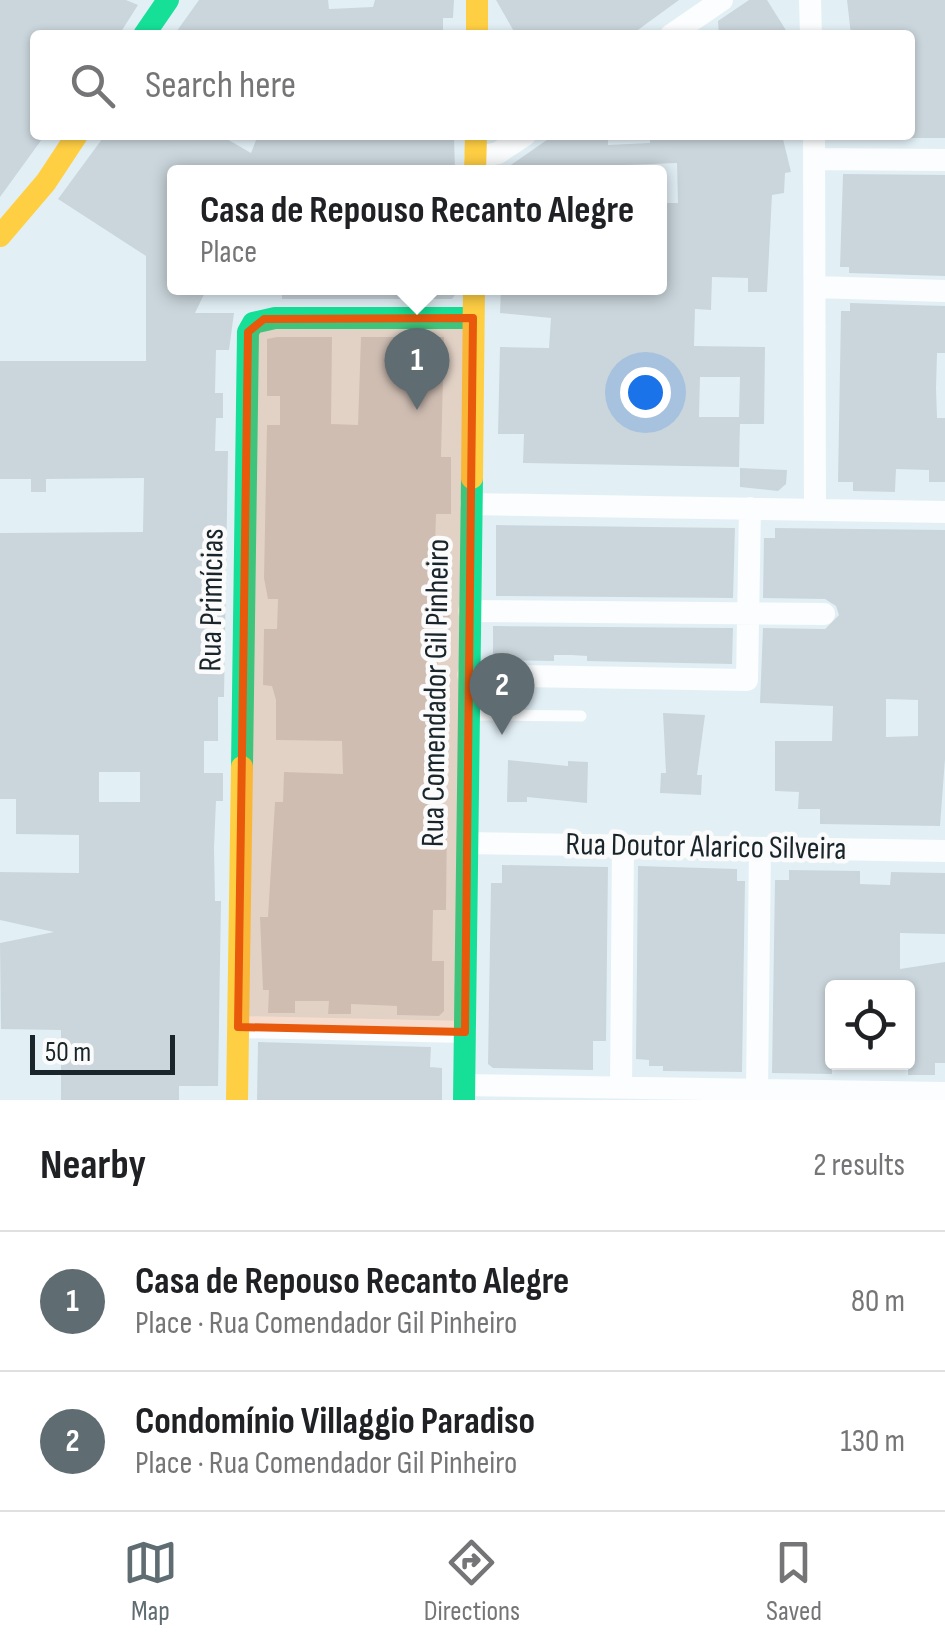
<!DOCTYPE html>
<meta charset="utf-8">
<style>
body{margin:0;font-family:"Sofia Sans Condensed",sans-serif;background:#f6f6f6;color:#202124}
.controls{position:absolute;right:30px;bottom:30px;display:grid;overflow:hidden;border-radius:10px;box-shadow:0 2px 8px #0004}
.controls button{width:90px;height:90px;display:grid;place-items:center;padding:0;border:0;border-bottom:2px solid #e0e0e0;background:#fff;color:#202124;font:50px sans-serif}
.scale{position:absolute;left:30px;bottom:25px;width:145px;box-sizing:border-box;padding-left:10px;border:5px solid #19252a;border-top:0;font-size:28px;line-height:35px;white-space:nowrap;color:#19252a;-webkit-text-stroke:8px #fbfbfb;paint-order:stroke}
.you{position:absolute;left:645px;top:392px;width:35px;height:35px;margin:-25px;border:8px solid #fff;border-radius:50%;background:#1a73e8;box-shadow:0 0 0 15px #1a73e833}
.badge{display:grid;place-items:center;width:65px;height:65px;border-radius:50%;background:#5f6c71;color:#fff;font-size:32px;font-weight:700}
.pin{position:absolute;translate:-50% -82px;filter:drop-shadow(0 2px 5px #0008)}
.pin::after{content:'';position:absolute;top:52px;width:35px;height:30px;background:inherit;clip-path:polygon(0 0,100% 0,50% 100%)}
.popup{position:absolute;left:167px;top:165px;width:500px;height:130px;box-sizing:border-box;display:grid;place-content:center;border-radius:10px;background:#fff;filter:drop-shadow(0 2px 8px #0005);font-size:32px;white-space:nowrap;color:#757577}
.popup b{font-size:38px;color:#202124}
.popup::after{content:'';position:absolute;left:50%;top:100%;margin-left:-20px;border:20px solid transparent;border-top-color:#fff}
.list{margin:0;padding:0;list-style:none}
h2{display:flex;justify-content:space-between;align-items:center;height:130px;margin:0;padding:0 40px;font-size:42px}
h2 small{font-size:32px;font-weight:400;color:#757577}
.list li{display:grid;grid-template-columns:65px 1fr auto;gap:30px;align-items:center;box-sizing:border-box;height:140px;padding:0 40px;border-top:2px solid #e0e0e0}
.list b{display:block;font-size:38px;white-space:nowrap}
.list p{margin:0;font-size:32px;white-space:nowrap;color:#757577}
.list em{font-size:32px;font-style:normal;color:#757577}
.icon{flex:none;width:55px;height:55px;fill:none;stroke:currentColor;stroke-width:2;stroke-linecap:round;stroke-linejoin:round}
.map{position:relative;flex:none;width:945px;height:1100px;overflow:hidden}
.search{position:absolute;background:#fff;box-shadow:0 2px 8px #0004;left:30px;right:30px;top:30px;height:110px;display:flex;align-items:center;gap:25px;box-sizing:border-box;padding:0 35px;border-radius:10px;color:#757577;font-size:38px}
.sheet{height:410px;background:#fff}
nav{display:flex;justify-content:space-around;align-items:center;box-sizing:border-box;height:140px;border-top:2px solid #e0e0e0;background:#fff;font-size:28px;color:#757577}
nav a{display:grid;justify-items:center;gap:5px}
nav .on{color:#5f6c71}
.map>svg:first-child{display:block}
.building{fill:#cad6dc;fill-rule:evenodd}
.lines{fill:none;stroke-linecap:round;stroke-linejoin:round}
.lane{stroke:#fbfdfe;stroke-width:11}
.street{stroke:#fbfdfe;stroke-width:22}
.fast{stroke:#16e098;stroke-width:22}
.slow{stroke:#ffcf43;stroke-width:22}
.marked{fill:#e8590c;fill-opacity:0.2;stroke:#e8590c;stroke-width:8;stroke-linejoin:round}
.labels{text-anchor:middle;dominant-baseline:central;stroke-width:9;stroke-linejoin:round;paint-order:stroke}
.street-label{font-size:32px;fill:#19252a;stroke:#fbfbfb}
</style>
<div class="map">
<svg width="945" height="1100" viewBox="0 0 945 1100">
<rect width="100%" height="100%" fill="#e2f0f6"/>
<path class="building" d="M0,0H126L138,5L119,35H35V135H45L0,197Z
M199,0H328L329,9L373,7L375,0H454L453,18H443V35H174Z
M496,0H679L631,35H516Z
M749,0H767L789,35H719L718,21Z
M847,0H945V138H910V35H851Z
M105,135H220L251,153L258,135H454L455,172H174V288H207L195,313H234L229,350H216L215,393H223V418H216L215,451H228L224,697H218V741H204V773H223V801H216L214,848L215,901H221L218,1086H179V1100H61V1030L1,1029L0,943L54,932L0,920V872L79,873V835L16,834V799H0V533L143,532L144,478L46,479V492H31V479H0V361H146V256L58,199ZM99,772H140V802H99Z
M554,135H608V145L650,143V135H782L791,172L785,173L784,193L772,195L767,292H748V278L712,277L711,310L695,309L694,346L765,347L764,424H740L739,467L523,463L524,434H498L500,347L549,348L551,318L500,313L501,288H660V203H678L677,163L627,165V172H501ZM700,377H740L739,417H699Z
M843,174L945,175V276L849,273V267H840Z
M282,288H455V295L452,299H282Z
M850,303L945,306V353H937L936,388L937,418H945V482H929V470L896,469L895,492L853,491V482H838L841,311H850Z
M277,337H332L331,424L358,425L361,337H444L441,457H451V514H436L435,546H441L440,587H450L449,659H438L433,746H441V772H432L431,816H447L446,910H433L432,961H444V1011L439,1016L397,1015V1006L351,1004V1014H328L329,1001H295V1013H268L269,990H263L260,917H268L275,802H283L284,772L343,774L342,741L276,740V700L272,686L263,685L264,629H277L278,599H268L264,578L267,425H280V396H267V339Z
M740,468L787,470L786,484L778,491L740,487Z
M496,525L735,528L733,598L496,596Z
M775,528L945,530V759L940,826L820,824V809H798L799,792L775,791V741H832L833,706L760,703L763,628L825,629L839,615L836,606L825,599L763,598L764,538H775ZM886,699L918,700V736L886,737Z
M493,626L733,628L732,664L587,661V656L571,655H554V661L493,660Z
M663,713L705,715L697,775H702L701,795L660,793L661,773H666Z
M508,760L568,766V761L588,762L587,803L527,797V802H507Z
M502,865L608,867L606,1041H593V1070L493,1068L488,1064L491,883H502Z
M638,866L737,869V881H745L742,1072L663,1071V1066H649V1060L636,1059Z
M789,870L860,871V884L890,885L891,872L945,873V934L900,933V969L945,962V1063H935V1075H908V988L858,984V988H832V1074L772,1073L775,880H789Z
M258,1042L431,1047L430,1067L442,1068V1100H257Z"/>
<g class="lines">
<path class="lane" d="M471,715L581,716"/>
<path class="street" d="M810,0L811,35
M671,35L722,0
M814,135L815,509
M475,158L498,153L525,135
M815,159L945,160
M815,287L945,291
M471,504L945,512
M469,611L824,614
M468,675L747,680L750,508
M468,843L945,851
M238,1027L465,1032
M465,1085L945,1093
M621,1087L623,846
M757,1089L760,848"/>
<path class="fast" d="M144,35L168,0
M242,767L248,332L253,323L275,318H473
M464,1100L472,478"/>
<path class="slow" d="M477,0V35
M475,172L476,135
M0,236L46,182L77,135
M472,478L474,288
M237,1100L242,767"/>
</g>
<path class="marked" d="M473,318L465,1032L238,1027L248,332L264,319Z"/>
<g class="labels">
<g class="street-label">
<text transform="translate(212 600) rotate(-89)">Rua Primícias</text>
<text transform="translate(436 693) rotate(-89)">Rua Comendador Gil Pinheiro</text>
<text transform="translate(706 847) rotate(1)">Rua Doutor Alarico Silveira</text>
</g>
</g>
</svg>
<div class="controls">
<button><svg class="icon" aria-label="locate" viewBox="0 0 24 24"><circle cx="12" cy="12" r="6"/><path d="M12 2v4M12 18v4M2 12h4M18 12h4"/></svg></button>
</div>
<div class="scale">50 m</div>
<div class="you"></div>
<div class="pin badge" style="left:417px;top:410px">1</div>
<div class="popup"><b>Casa de Repouso Recanto Alegre</b>Place</div>
<div class="pin badge" style="left:502px;top:735px">2</div>
<div class="search"><svg class="icon" aria-label="search" viewBox="0 0 24 24"><circle cx="10" cy="10" r="6"/><path d="M15 15l6 6"/></svg>Search here</div>
</div>
<section class="sheet">
<h2>Nearby<small>2 results</small></h2>
<ul class="list">
<li><span class="badge">1</span><div><b>Casa de Repouso Recanto Alegre</b><p>Place · Rua Comendador Gil Pinheiro</p></div><em>80 m</em></li>
<li><span class="badge">2</span><div><b>Condomínio Villaggio Paradiso</b><p>Place · Rua Comendador Gil Pinheiro</p></div><em>130 m</em></li>
</ul>
</section>
<nav>
<a class="on"><svg class="icon" aria-label="map" viewBox="0 0 24 24"><path d="M3 6l6-2 6 2 6-2v14l-6 2-6-2-6 2zM9 4v14M15 6v14"/></svg>Map</a>
<a><svg class="icon" aria-label="directions" viewBox="0 0 24 24"><path d="M12 3l9 9-9 9-9-9zM9 14v-3h6M13 9l2 2-2 2"/></svg>Directions</a>
<a><svg class="icon" aria-label="saved" viewBox="0 0 24 24"><path d="M7 4h10v16l-5-4-5 4z"/></svg>Saved</a>
</nav>
